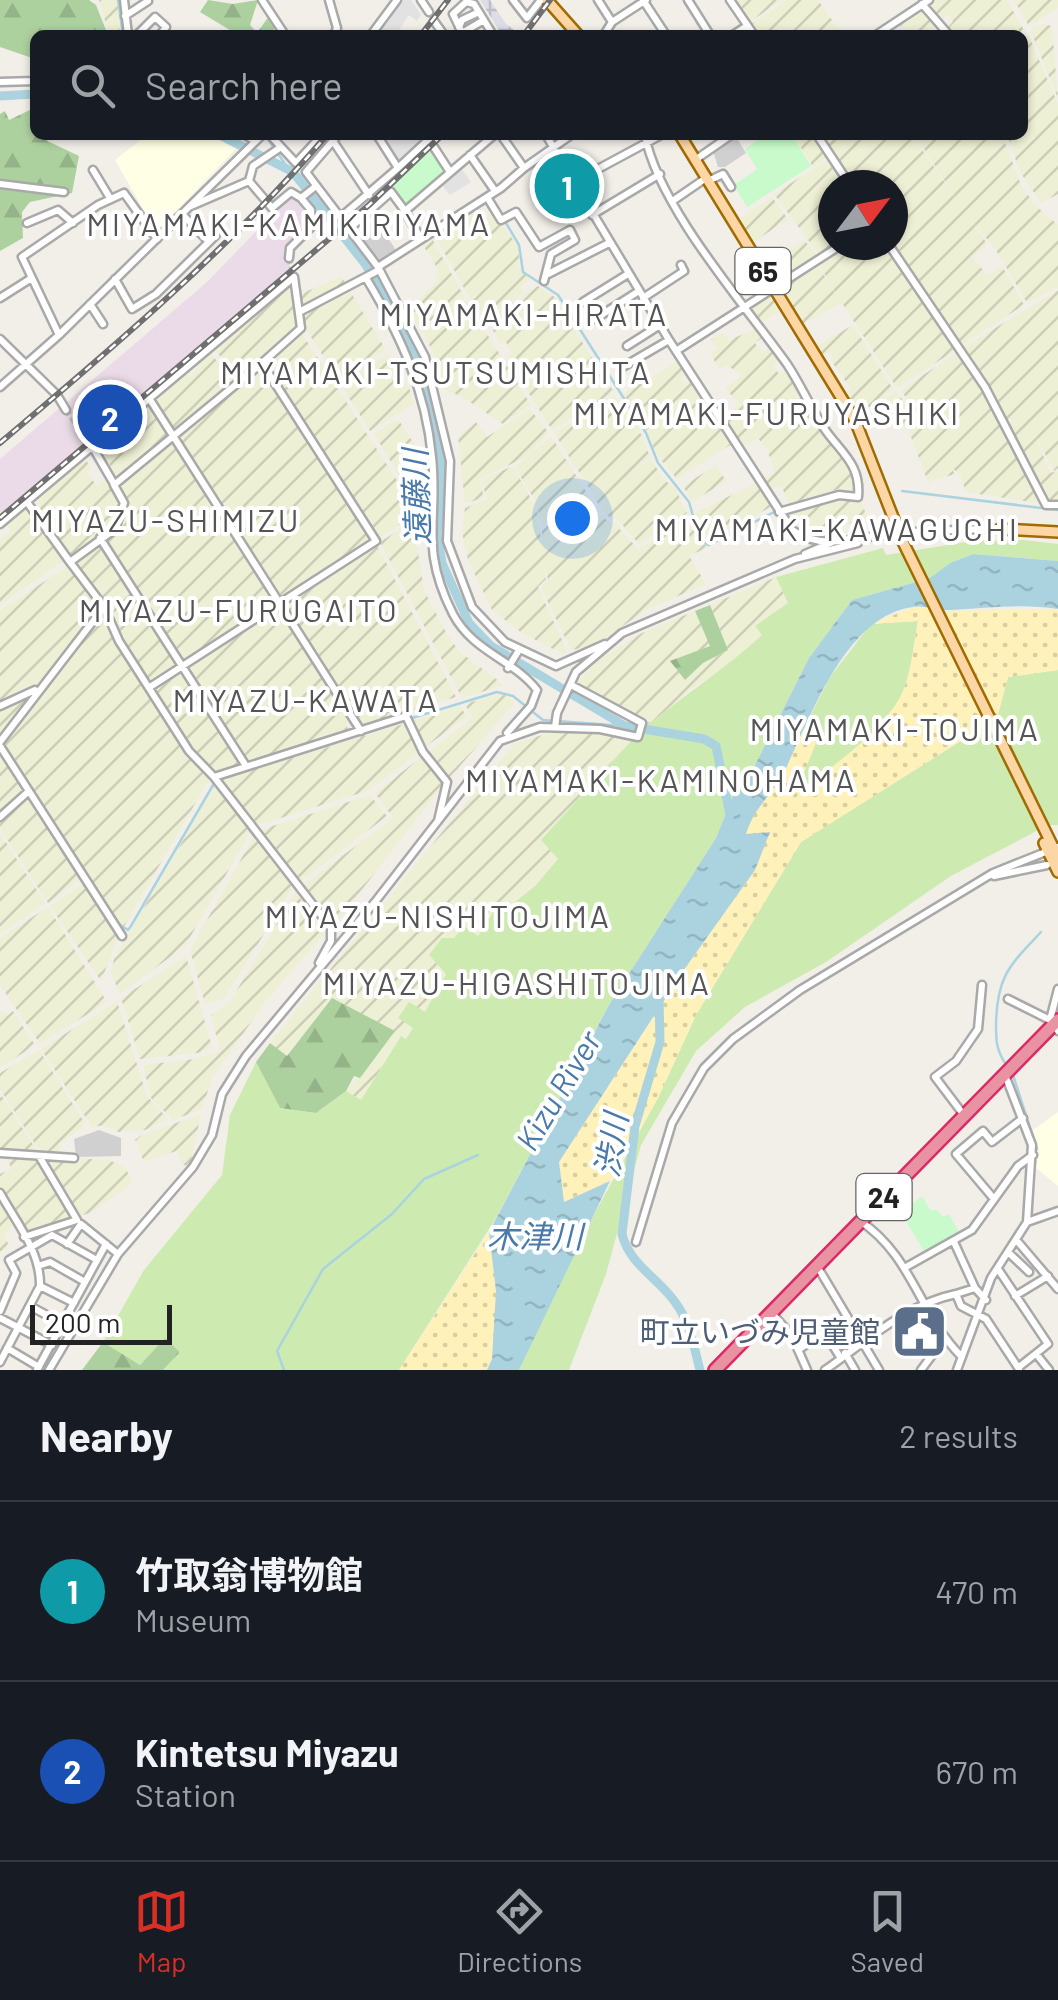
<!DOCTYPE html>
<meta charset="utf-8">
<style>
body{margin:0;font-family:Barlow,"Noto Sans JP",sans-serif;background:#242831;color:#f1f3f6}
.compass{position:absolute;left:818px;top:170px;width:90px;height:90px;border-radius:50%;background:#171b24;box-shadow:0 2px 8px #0004;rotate:58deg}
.scale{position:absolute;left:30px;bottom:25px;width:142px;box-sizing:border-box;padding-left:10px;border:5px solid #222;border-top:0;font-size:28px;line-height:35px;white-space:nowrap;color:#222;-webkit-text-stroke:8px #fff;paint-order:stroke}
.you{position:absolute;left:572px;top:518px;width:35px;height:35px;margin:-25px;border:8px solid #fff;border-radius:50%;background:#1a73e8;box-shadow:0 0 0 15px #1a73e833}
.badge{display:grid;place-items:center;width:65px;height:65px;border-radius:50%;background:#d93025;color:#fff;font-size:32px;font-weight:700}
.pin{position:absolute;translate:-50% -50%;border:5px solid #fff;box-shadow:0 2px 10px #0006}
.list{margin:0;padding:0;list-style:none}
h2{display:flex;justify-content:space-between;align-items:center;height:130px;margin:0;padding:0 40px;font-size:42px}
h2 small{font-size:32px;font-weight:400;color:#9ea1a6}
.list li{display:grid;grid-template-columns:65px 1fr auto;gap:30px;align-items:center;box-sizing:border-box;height:180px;padding:0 40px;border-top:2px solid #363941}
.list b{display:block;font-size:38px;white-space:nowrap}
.list p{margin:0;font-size:32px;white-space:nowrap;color:#9ea1a6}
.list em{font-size:32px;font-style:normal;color:#9ea1a6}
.icon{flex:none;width:55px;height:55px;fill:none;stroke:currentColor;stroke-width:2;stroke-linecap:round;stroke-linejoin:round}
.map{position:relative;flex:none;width:1058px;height:1370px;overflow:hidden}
.search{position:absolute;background:#171b24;box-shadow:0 2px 8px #0004;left:30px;right:30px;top:30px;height:110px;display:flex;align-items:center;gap:25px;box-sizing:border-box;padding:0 35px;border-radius:15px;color:#9ea1a6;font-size:38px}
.sheet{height:490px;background:#171b24}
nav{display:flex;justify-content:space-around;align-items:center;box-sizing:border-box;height:140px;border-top:2px solid #363941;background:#171b24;font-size:28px;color:#9ea1a6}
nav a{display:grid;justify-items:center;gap:5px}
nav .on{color:#d93025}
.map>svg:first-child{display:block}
.education{fill:#ffffe5}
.religious{fill:#d0d0d0}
.railway{fill:#ebdbe8}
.farmland{fill:url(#farmland-furrows)}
.grass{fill:#cdebb0}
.forest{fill:url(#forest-firs)}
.sand{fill:url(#sand-dots)}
.park{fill:#c8facc}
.parking{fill:#e2e2e2}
.plaza{fill:url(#plaza-grid)}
.water{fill:url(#water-ripples)}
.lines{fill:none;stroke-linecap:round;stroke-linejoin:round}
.stream{stroke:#aad3df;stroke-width:2.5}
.river{stroke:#aad3df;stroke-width:9}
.minor-tunnel{stroke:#c8c6c1;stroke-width:6;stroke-dasharray:6 3;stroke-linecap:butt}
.minor-casing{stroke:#a9a9a9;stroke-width:11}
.major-casing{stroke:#a06b00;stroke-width:14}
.highway-casing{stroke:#dc2a67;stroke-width:16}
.minor{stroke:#fff;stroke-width:6}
.major{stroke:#fcd6a4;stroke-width:9}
.highway{stroke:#e892a2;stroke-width:11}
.rail-casing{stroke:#707070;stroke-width:6}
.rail{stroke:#fff;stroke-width:2.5;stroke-dasharray:8;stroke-linecap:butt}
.labels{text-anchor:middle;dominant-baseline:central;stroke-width:8;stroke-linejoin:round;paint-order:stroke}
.shield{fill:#fff;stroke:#646464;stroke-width:2.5}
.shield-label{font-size:28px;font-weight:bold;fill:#222}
.service-label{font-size:30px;fill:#4e5e75;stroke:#fff;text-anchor:end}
.neighbourhood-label{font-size:32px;letter-spacing:2.5px;fill:#555;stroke:#fff}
.water-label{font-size:32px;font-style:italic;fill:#4a7aab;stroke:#fff}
</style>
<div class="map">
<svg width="1058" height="1370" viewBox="0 0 1058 1370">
<defs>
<pattern id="farmland-furrows" width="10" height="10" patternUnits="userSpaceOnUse" patternTransform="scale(2.5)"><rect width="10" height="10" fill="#eef0d5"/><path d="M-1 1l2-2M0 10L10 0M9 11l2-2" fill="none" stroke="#ccceb7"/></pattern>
<pattern id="forest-firs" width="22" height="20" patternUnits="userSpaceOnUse" patternTransform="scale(2.5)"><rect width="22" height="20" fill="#add19e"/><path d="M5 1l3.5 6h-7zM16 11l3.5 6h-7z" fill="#95b388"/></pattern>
<pattern id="sand-dots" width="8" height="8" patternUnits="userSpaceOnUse" patternTransform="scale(2.5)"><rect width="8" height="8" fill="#fff1ba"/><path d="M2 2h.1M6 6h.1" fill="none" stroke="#dacea0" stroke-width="1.8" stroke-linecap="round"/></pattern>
<pattern id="plaza-grid" width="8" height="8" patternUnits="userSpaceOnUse" patternTransform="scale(2.5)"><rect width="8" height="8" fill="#dddde8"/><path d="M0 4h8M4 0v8" fill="none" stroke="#bdbdc7"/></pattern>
<pattern id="water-ripples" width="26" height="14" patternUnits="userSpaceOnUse" patternTransform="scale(2.5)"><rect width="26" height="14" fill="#aad3df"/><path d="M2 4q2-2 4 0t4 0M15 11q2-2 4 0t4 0" fill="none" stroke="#92b5bf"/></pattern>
</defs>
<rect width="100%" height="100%" fill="#f2efe9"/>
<path class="education" d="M147,135H209L236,149L156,232L115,160Z
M1058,1112V1186L1036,1168L1039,1154L1033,1130Z"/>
<path class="religious" d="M735,135L746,153L725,167H718L713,151Z
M376,219L397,252L382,262L357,235Z
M99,1130L121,1138V1156L76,1157L74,1139Z"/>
<path class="railway" d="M289,197L296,198L311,224L287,253L292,276L0,520V459L207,282Z"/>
<path class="farmland" d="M99,0H117L120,30L114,35H109Z
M733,0H782L748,23Z
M787,0H818L839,30L833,35H756L750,25Z
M933,0H1007L1024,30L1016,35H953L947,29L953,21L947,15L941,22L928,4Z
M1014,0H1058V8L1029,26Z
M922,7L937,26L918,35H884L901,29L899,21Z
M1043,24L1052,26L1058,99L1030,29Z
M1028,34L1058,104V194L1041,203L1020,172L1007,135H1023V37Z
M793,135H816L829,156L813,167Z
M823,135H861L839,151L865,135H912L988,245L972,257L987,275L1002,266L1024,305L962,345L893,241V185H855Z
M915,135H1002L1021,185L1036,206L1058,225V287L1027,303L995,248L970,220Z
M830,158L848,185H833V212L820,221L825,229L833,224V245H838L820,256L774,194Z
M772,197L788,219L752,243L737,220Z
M473,207L481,220L494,211L519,249V267L530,280L520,287L524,293L486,317L469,297L434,234Z
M431,237L465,298L419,328L408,310L438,280L435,274L439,271L421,242Z
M804,240L818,257L777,283L765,265Z
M845,245H887L957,349L897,388L842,303L801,325L778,287L816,262L839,300L818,262Z
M341,276L346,284L302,310L301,294Z
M290,282H294L297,329L237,377L212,346Z
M538,286L556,298L564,311L557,325L562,332L572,326L614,392L552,430L511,365L507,357L512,354L506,342L500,344L487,319Z
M348,288L386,350L339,381L304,326V313Z
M1058,290V468L1054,471L1036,437L1050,473L1058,471V503L1051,502L1009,424L1020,419L1007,420L964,347Z
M770,292L782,310L758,325L744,306Z
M466,300L531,405L503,424L461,396L442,389L433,352L421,329Z
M853,325L893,389L858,416L844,394L851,389L832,362V352L820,356L815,347Z
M299,329L411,502L409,518L379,538L265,363Z
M756,329L763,337L755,343L762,353L771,347L780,359L773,365L779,374L787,370L834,447L849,461L856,490L842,488L789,504L781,485L769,490L762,479L775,472L768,452L758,438L743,447L724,416L740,405L725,388L742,376L727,365L720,369L710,354L717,348L711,340L722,332L729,340Z
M209,351L233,381L172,431L153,396L184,370L189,376L199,367L194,361Z
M959,351L985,390L1043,504L966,492L960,474L950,467L901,390Z
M388,354L409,387L414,404L370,431L341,385Z
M679,360L688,372L680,379L684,384L692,379L703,395L695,400L699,408L705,405L707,414L713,410L733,443L677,479L656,454L643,422L623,394Z
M260,365L374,540L282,599L175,436Z
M895,391L926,427L955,474L928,482L908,429L880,402Z
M615,396L639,429L650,457L629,474L651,459L664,480L675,488L687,513L639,544L619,521L606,515L593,496L611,485L593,494L554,433Z
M149,404L167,436L117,478L99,445Z
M530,409L549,433L526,457L479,479L484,497L465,504L458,436L476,422L487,437Z
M398,419L416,447L415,501L374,434Z
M551,436L589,496L542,526L535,501L515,467Z
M170,441L276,604L184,663L104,539L115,532L127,504L118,484Z
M83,456L92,469L87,473L97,486L107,478L122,502L113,528L72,558L36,508L40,505L36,498Z
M716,465L726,481L692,502L683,486Z
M513,466L537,510L542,546V529L590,499L603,518L615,524L638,549L688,516L700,541L708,547L689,556L706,584L648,609L593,646L571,650L541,588L548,579L544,563L546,579L538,587L567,651L563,654L522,633L492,610L468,560L462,532L465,508L487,499L481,480Z
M756,483L772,506L712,540L707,538L695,513Z
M847,496L861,500L867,518L836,528L808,531L785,514Z
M29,505L64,560L0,605V540L11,531L6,524Z
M413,521L424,590L448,636L460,652L504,685L462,698L380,542Z
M100,542L180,666L149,685L115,624L74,563Z
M377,545L456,697L363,725L285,603Z
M70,565L100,608L38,685L23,687L0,704V610Z
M776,577L788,603L756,626L763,635L716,679L702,681L652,722L578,687L576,683L602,657L642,633L695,611L711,646L671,661L685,679L703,663L728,650L710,605Z
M279,608L351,720L345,724L349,730L247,762L186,668Z
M102,611L173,726L211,776L122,930L1,744Z
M182,669L241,761V765L214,773L189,746L152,688Z
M502,693L515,702L448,780L428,752L472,718L465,704Z
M32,694L16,713L0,740V708Z
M460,706L467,717L425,747L412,721Z
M407,723L420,751L370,790L258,825L220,780Z
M564,728L599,730L631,741L541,840L558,859L535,886L504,911L496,907L478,937L442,939L429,955L446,974L425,1013L409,1003L399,1018L413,1027L406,1039L400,1036L361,1101L346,1091L394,1032L287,1057L270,1043L514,744Z
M0,748L27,790L0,815Z
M424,755L443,785L333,927L302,886L393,818L375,793Z
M214,787L251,831L185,946L120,994L111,973L114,959Z
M28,795L82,878L48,903L0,828V820Z
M370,795L387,816L300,882L260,830Z
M0,833L45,903L0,934Z
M254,836L293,887L224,999L205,1004L190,950Z
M84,883L119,935L101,981L50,906Z
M296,892L324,934L266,1001L212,1078L202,1109L173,1120L151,1098L143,1065L195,1059L220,1051L211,1015L229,1003Z
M48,907L107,1002L40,1044L0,985V938Z
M186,956L212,1047L198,1053L140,1059L121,998Z
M117,1001L147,1096L168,1119L145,1130L118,1132L106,1125L92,1127L41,1049Z
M0,1010L8,1015L13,1011L35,1045L0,1068Z
M39,1050L86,1125L60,1143L59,1153L40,1152L0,1089V1073Z
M0,1093L39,1154L0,1151Z
M201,1114L190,1166L183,1165L176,1151L144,1162L135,1140L140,1136Z
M7,1155L109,1160L126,1168L132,1184L92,1212L27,1235L0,1187V1174L11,1169Z
M0,1198L14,1223L4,1236L9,1245L0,1253Z"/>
<path class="grass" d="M1024,540L1058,544V561L973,554L950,563L930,578L852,600L809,658L753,769L736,788L716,838L609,1005L496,1218L399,1370H163L180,1352L165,1338L140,1365L103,1342L144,1270L222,1175L230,1115L256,1062L280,1108L316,1113L346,1091L361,1100L401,1036L406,1039L413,1028L398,1018L409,1002L425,1012L446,974L429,955L442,938H454L464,926L478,936L496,907L504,911L535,886L558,859L541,840L631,741L641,738L644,721L652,722C690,691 726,668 762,635L755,626L788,603L776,577L883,548L886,555L972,541Z
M918,621C913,647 911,682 896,705C871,740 830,770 795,793L815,744L804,728L830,677L871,624Z
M1058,670V825H1048L951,876L826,962L745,1007L696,1051L641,1145L606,1274L569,1370H519L574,1251L658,1098L696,1015L801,842L997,718L1008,677Z"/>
<path class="forest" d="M0,0H89L96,5L108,35H35V59L0,47Z
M208,0L233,4L258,0L250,25L257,33L269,16L275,25L272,35H238L200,12Z
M34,108L35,135L79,156L72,193L30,202L22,212L23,238L0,251V114L5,111L9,120Z
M710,605L728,650L703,663L685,680L670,661L710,646L695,611Z
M332,998L395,1031L360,1078L354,1076L346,1091L316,1113L280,1108L256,1062L270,1043L287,1056Z
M165,1338L180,1352L163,1370H82L103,1342L140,1365Z"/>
<path class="sand" d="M916,606L945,611L1058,609V670L1008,677L997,718L801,842L696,1015L658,1098L610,1181L564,1202L559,1162L683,971L755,870L769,833L745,835L754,808L783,775L804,728L816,743L796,792C831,769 872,739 896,704C911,682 913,648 918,621L871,624Z
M489,1232C494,1274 505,1330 487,1370H399Z"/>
<path class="park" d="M765,135H792L811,166L747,207L734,185L757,169L745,149Z
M431,149L445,175L403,207L391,187Z
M922,1196L930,1210H938L942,1217L949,1214L961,1236L926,1254L901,1213Z"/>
<path class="parking" d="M404,0H411L421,15L417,21L409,15L396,34L378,35Z
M379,135H422L424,139L400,163Z
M460,167L471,182L450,195L441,184Z"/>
<path class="plaza" d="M480,0H490L506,24L521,35H502Z"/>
<path class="water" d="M973,554L1058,561V609C1023,603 986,608 951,610C938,611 925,605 913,607C845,616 811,717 785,770C773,795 755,805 746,834L770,832L755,870L683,971L559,1162L564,1202L610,1181L519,1370H487L492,1359L496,1291L489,1232L609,1005L716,838L736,788L753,769L809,658L852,600L930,578L950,563Z"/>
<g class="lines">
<path class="stream" d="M118,0L123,35
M265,135L288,168
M506,223L519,245L523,272L558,295L646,433L658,463L689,502L700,540L708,545
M902,258L928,297
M744,312L769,345
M780,359L804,400
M697,378L728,426
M853,476L855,493
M902,491L1058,510
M709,545L778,510
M386,726L497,692L513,696L543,720L625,726
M117,923L128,930L131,926L216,780
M1005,1063C996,1049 996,1040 996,1024C997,976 1009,966 1041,932
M1013,1075L1037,1149
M284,1370L277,1351L323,1269L392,1214L424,1179L478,1155"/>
<path class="river" d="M0,96L35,94
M220,135L293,172L366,265L412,347L431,399L438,435L442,474L437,534L442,563L469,623L491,646L625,726L704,739L716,746L730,815
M659,997L660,1042L635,1126L622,1234C629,1264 658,1278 675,1302C690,1322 694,1347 700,1370"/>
<path class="minor-tunnel" d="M289,258L294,277
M66,410L92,446"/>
<defs>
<path id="minor" d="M124,0L128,35
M262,0L285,35
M329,0L337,28L334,35
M421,0L429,12
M513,0L527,18L541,0
M598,0L612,22
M643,0L666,35
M688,0L710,35
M730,0L754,35
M922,4L949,35
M125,16L148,1
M434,21L444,35
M459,27L462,20L479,12
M462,33L484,20
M137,35L155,17L166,27L160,35
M371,35L397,0
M463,35L453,14L466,2L474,4L493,35
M604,35L612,22L646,0
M733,35L747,26
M876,35L929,0
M0,82L35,81
M245,135L256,141
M270,135L296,163L322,135
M338,135L306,172L378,267L425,357L450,461L447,541L472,607L505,642L556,666L605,644
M426,135L450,172
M501,135L524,168L571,135
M546,135L669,340L792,530C824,553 864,535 898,533C932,531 966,529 1000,529
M645,135C658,206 744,304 787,364C801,385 811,409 826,431C842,453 861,465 858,497L839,495L779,512
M817,135L850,185
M333,141L369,195
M281,147L253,166L249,181L272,208L291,192L301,198
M470,155L495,191
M695,160L731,135
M398,168L429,139
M93,170L110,198
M708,181L723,174L731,187
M572,183L661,135
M0,184L64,192
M487,197L501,220L516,212L539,247L570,230L575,240L551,254L544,281
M674,200L706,178
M191,206L249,181
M558,212L581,197
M182,214L208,241
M592,215L660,174
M341,217L398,168L377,135
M27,223L58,210L73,223
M348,230L391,192L405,211
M421,239L405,211L494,135
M889,245L985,387L1046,505H1058
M289,258L290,248L312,226L311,210L301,198L316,186
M378,267L501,188L524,168
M548,274L609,243
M366,278C400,334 426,391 432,457C439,522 419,547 453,614C473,652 513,659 537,690L531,706L507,733
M115,279L132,309L156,294L216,235
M0,298L30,279
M643,298L684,271L681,265
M583,302L628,274
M90,304L103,324
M301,311L379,270
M595,319L639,291
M59,335L22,257L98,205L124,193L157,239
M0,339L57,395L66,410
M627,346L660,325
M676,351L841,245
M621,368L669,340
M0,387L59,335L262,135
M149,398L361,731
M92,446L114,484
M27,502L70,562
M0,524L294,277L301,328L262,363L376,541L150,687
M100,538L246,766
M805,554L835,541
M104,607L70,562L115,529L124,503L114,485L262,363
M508,668L519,650
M0,706L35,690
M555,727L557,713L576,672L622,633L795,559L858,543
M0,742L104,607L119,641L189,751L214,777L406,716L423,752L447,782L438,821
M0,746L122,936
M214,777L331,928V941L319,963
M0,817L29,791
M994,876L1047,865
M1008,999L1050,1020L1058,1031
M1050,1020L1058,989
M963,1114L935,1077L956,1061L978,1029L982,985
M0,1153L74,1158
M0,1193C16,1222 41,1252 40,1286L0,1362
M994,1199L956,1154L983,1131L992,1142L1023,1118
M860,1221C912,1255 920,1316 962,1357
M1027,1222L1058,1211
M24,1237L77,1220L39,1156
M636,1242L672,1123L704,1068L733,1039L800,990L993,873L1058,847
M954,1242L975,1288L986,1300
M1018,1242L1058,1289
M67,1244L81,1224L118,1254
M1009,1253L1029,1272
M38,1266L50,1262L85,1282
M817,1266L879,1370
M906,1267L972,1230L1018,1166L1033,1155
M998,1269L1048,1344L1019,1367
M40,1286L74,1303
M975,1288L956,1294L961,1306L986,1319L1019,1369
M1015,1296L1048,1276
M30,1306L63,1324
M0,1311L16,1273L9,1260L52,1235L97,1260
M771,1312L792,1336L807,1370
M0,1318L52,1345
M824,1331L840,1357
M7,1348L39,1367
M798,1350L845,1318
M845,1353L855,1370
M1037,1355L1049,1370
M37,1370L106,1244
M49,1370L118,1254L193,1167L212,1135L222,1094L246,1056L375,902L500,741L540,727L600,729L638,737L642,723L573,686
M825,1370C864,1343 906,1304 956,1294
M921,1370L945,1338
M957,1370L991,1278L1027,1222L1032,1145L1005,1075"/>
<path id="major" d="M547,0L578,35
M680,135L855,420L902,540L1058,857
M1000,529L1058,532
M1044,843L1058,872"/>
<path id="highway" d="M715,1370L1058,1020"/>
</defs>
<use href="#minor" class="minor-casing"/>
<use href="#major" class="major-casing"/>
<use href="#highway" class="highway-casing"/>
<use href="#minor" class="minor"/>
<use href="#major" class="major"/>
<use href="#highway" class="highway"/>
<defs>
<path id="rail" d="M421,35L448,0
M524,35L550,0
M0,443C116,345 228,250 327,135
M0,518L369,205L442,135"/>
</defs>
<use href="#rail" class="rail-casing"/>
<use href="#rail" class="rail"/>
</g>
<defs>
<symbol id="civic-square" viewBox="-11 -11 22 22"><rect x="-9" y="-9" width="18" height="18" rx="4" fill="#5c6f8a" stroke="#fff"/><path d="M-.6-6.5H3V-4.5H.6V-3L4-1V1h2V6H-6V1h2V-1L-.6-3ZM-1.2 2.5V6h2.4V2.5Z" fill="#fff"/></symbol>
</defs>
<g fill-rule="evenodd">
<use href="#civic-square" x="888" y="1300" width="63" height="63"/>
</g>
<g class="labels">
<g class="shield">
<rect x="735.5" y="248" width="55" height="46" rx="8"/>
<rect x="856.5" y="1174" width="55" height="46" rx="8"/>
</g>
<g class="shield-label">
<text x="763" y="271">65</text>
<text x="884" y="1197">24</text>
</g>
<g class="service-label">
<text x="880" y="1331">町立いづみ児童館</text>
</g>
<g class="neighbourhood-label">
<text x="289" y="223">MIYAMAKI-KAMIKIRIYAMA</text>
<text x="524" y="313">MIYAMAKI-HIRATA</text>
<text x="436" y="371">MIYAMAKI-TSUTSUMISHITA</text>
<text x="767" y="412">MIYAMAKI-FURUYASHIKI</text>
<text x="166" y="519">MIYAZU-SHIMIZU</text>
<text x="837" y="528">MIYAMAKI-KAWAGUCHI</text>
<text x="239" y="609">MIYAZU-FURUGAITO</text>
<text x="306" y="699">MIYAZU-KAWATA</text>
<text x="895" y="728">MIYAMAKI-TOJIMA</text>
<text x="661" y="779">MIYAMAKI-KAMINOHAMA</text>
<text x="438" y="915">MIYAZU-NISHITOJIMA</text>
<text x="517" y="982">MIYAZU-HIGASHITOJIMA</text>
</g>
<g class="water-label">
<text transform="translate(415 497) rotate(-92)">遠藤川</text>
<text transform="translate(557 1090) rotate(-59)">Kizu River</text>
<text transform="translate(610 1145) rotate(-81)">渋川</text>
<text x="535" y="1235">木津川</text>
</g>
</g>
</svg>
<svg class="compass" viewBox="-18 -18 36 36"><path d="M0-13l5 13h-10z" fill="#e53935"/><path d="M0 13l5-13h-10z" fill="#9ea1a6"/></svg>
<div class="scale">200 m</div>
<div class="you"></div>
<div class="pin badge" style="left:567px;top:186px;background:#0f9aa8">1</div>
<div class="pin badge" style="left:110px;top:417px;background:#1a4fb4">2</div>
<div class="search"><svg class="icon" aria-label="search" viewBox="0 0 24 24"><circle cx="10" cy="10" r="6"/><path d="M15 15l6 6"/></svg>Search here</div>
</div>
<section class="sheet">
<h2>Nearby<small>2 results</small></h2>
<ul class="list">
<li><span class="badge" style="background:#0f9aa8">1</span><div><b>竹取翁博物館</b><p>Museum</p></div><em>470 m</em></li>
<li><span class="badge" style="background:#1a4fb4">2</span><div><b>Kintetsu Miyazu</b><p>Station</p></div><em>670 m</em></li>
</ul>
</section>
<nav>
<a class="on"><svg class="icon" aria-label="map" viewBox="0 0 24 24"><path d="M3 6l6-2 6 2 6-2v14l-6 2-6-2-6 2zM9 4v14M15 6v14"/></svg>Map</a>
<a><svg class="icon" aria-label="directions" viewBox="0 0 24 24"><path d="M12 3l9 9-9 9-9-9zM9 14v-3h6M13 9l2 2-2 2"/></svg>Directions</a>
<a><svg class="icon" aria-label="saved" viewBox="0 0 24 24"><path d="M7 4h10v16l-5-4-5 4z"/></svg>Saved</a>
</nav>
